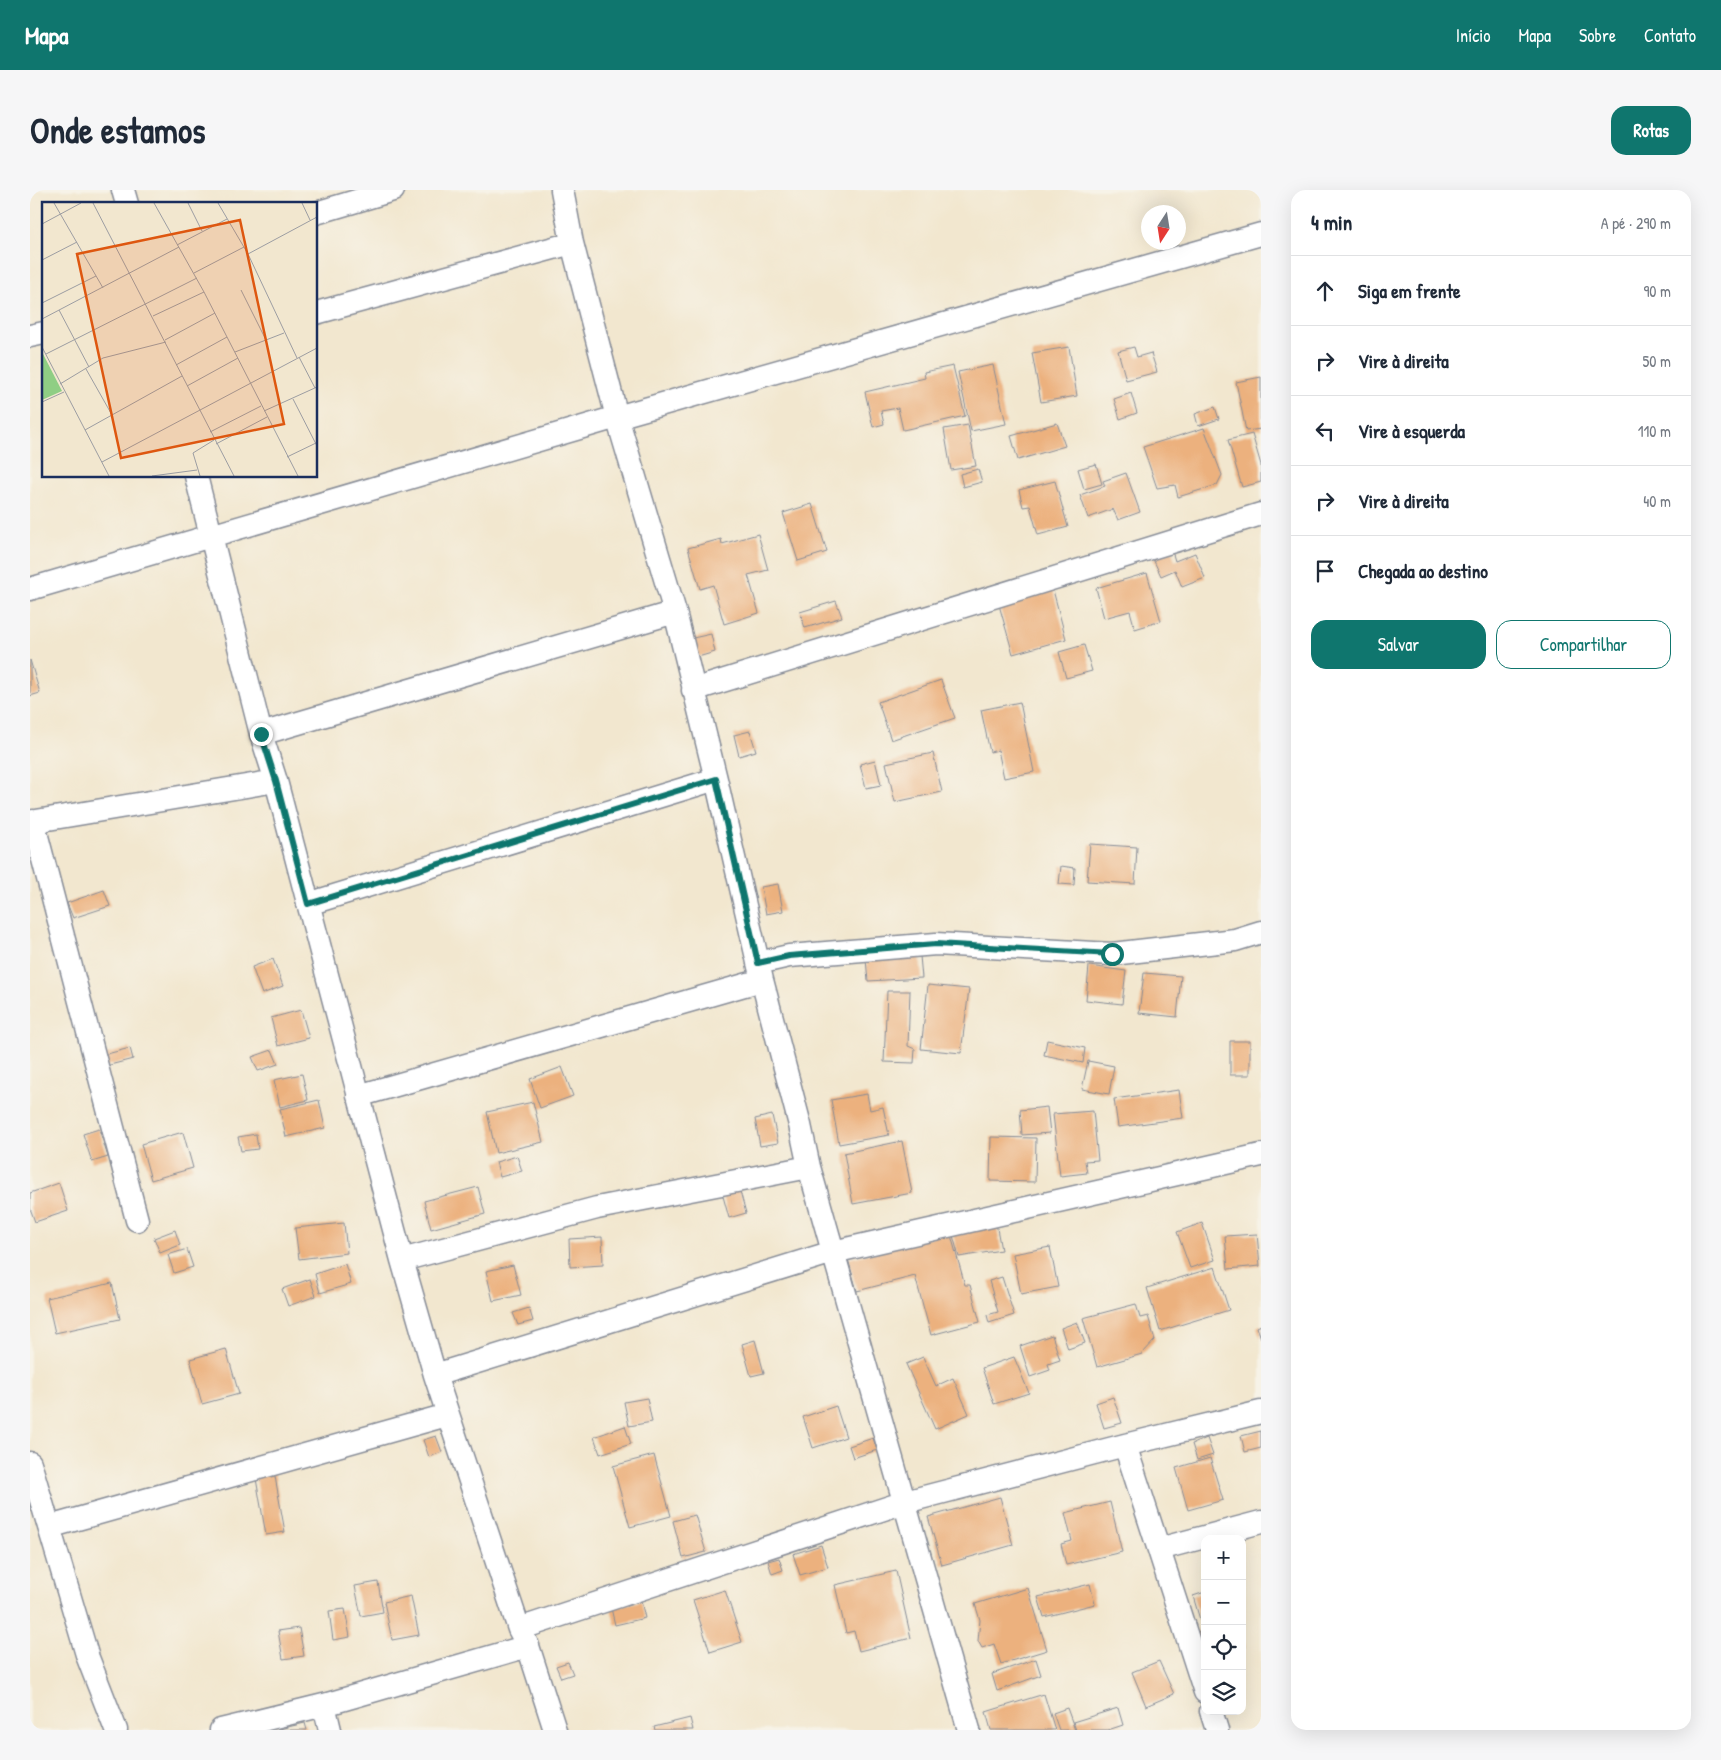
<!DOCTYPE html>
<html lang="pt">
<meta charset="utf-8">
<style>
body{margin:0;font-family:"Patrick Hand",sans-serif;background:#f6f6f7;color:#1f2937}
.controls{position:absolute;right:15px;bottom:15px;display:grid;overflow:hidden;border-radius:10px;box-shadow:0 5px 20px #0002}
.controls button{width:45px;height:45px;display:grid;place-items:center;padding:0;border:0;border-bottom:1px solid #e0e1e3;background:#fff;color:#1f2937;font:25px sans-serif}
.compass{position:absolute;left:1111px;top:15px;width:45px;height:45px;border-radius:50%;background:#fff;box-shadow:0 5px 20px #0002;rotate:192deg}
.stop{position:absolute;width:15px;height:15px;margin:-11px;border:4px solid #0f766e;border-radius:50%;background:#fff}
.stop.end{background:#0f766e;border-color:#fff;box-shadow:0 1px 5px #0008}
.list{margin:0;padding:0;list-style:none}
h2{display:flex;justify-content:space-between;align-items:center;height:65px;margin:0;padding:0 20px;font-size:21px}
h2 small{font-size:16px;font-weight:400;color:#747a83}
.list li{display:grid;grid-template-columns:32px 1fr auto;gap:15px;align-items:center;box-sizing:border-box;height:70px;padding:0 20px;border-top:1px solid #e0e1e3}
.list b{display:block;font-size:19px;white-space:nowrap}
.list em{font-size:16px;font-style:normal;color:#747a83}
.actions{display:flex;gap:10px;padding:15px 20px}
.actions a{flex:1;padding:11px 0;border:1px solid #0f766e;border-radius:15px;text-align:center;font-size:18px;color:#0f766e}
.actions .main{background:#0f766e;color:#fff}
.icon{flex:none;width:28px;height:28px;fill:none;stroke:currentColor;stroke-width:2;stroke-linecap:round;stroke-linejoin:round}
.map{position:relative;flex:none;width:1231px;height:1540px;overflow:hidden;border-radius:15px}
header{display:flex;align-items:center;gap:30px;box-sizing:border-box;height:70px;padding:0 25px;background:#0f766e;color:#fff}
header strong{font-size:24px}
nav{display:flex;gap:28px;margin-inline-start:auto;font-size:18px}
.intro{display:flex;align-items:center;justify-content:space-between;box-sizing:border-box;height:120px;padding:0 30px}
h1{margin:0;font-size:35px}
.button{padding:12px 22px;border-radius:15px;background:#0f766e;color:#fff;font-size:18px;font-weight:700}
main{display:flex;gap:30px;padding:0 30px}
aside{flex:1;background:#fff;border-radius:15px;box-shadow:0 5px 20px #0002}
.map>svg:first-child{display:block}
.building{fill:#ecb17e}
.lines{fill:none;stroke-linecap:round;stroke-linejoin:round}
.minor-casing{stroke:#868b96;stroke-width:25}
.minor{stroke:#fff;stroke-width:22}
.route{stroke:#0f766e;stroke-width:6}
.inset-road{fill:none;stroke:#9c9da2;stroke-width:1}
.view{fill:#de5710;fill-opacity:0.15;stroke:#de5710;stroke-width:2.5}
.inset-edge{fill:none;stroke:#1b2f5e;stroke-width:2.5}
</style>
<header>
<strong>Mapa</strong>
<nav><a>Início</a><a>Mapa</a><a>Sobre</a><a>Contato</a></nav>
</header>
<div class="intro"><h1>Onde estamos</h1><a class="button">Rotas</a></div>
<main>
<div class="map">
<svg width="1231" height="1540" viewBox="0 0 1231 1540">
<rect width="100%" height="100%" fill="#f7f3e8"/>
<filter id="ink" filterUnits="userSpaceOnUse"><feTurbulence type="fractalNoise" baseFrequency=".02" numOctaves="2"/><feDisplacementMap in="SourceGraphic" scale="10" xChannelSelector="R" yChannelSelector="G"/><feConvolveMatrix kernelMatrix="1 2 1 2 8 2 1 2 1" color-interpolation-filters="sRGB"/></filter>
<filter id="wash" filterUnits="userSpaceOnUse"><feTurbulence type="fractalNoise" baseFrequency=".0096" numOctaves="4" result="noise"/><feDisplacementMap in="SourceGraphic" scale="20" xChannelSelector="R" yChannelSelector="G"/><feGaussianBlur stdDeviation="1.12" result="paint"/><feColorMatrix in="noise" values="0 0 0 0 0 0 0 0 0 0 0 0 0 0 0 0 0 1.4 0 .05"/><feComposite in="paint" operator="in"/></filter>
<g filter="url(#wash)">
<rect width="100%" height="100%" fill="#f2e7cf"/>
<g id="blocks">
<path class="building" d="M1039,157L1047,206L1011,212L1002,163Z
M1104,157L1107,167L1121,163L1127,182L1096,190L1088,161Z
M963,175L976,234L941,241L928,182Z
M923,176L935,226L873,240L868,218L851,221L854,234L843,237L835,202L895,188L894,182Z
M1231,187V239L1216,241L1206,192Z
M1101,203L1107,223L1090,229L1084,209Z
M1185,217L1189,229L1168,236L1165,224Z
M1027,233L1035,256L988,270L981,246Z
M938,235L946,276L921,280L914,239Z
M1174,238L1192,285L1187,295L1148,307L1145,295L1127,298L1113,257Z
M1222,244L1231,275V292L1212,297L1198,250Z
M1066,274L1072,294L1054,299L1048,279Z
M948,279L952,292L933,297L930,284Z
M1096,283L1110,322L1088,330L1083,319L1058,328L1050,305L1075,296L1073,291Z
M1025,291L1038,337L1008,345L1000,316L993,317L989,300Z
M782,314L797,362L768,371L753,323Z
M728,344L738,380L718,385L729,423L694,434L683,395L670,399L658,358L691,349L692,354Z
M1142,361L1145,371L1165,363L1175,388L1152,397L1145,380L1131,386L1123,369Z
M1117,383L1131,431L1105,439L1100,421L1074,428L1066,398Z
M1023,400L1036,449L983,464L969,415Z
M806,411L812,427L775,438L770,422Z
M681,444L685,462L668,467L663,448Z
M1054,455L1062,481L1036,488L1029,462Z
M0,470L10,503L0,506Z
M911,490L925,528L861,550L848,512Z
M990,512L1004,582L974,588L968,560L960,562L951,520Z
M720,541L726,561L709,566L704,545Z
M903,563L912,602L865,612L856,573Z
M845,570L851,595L836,598L830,574Z
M1060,654L1107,657L1105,694L1057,691Z
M1031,676L1045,678L1044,695L1029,694Z
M748,694L753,721L736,724L731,697Z
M74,700L80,716L43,728L37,713Z
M890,766L892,788L838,791L836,769Z
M243,769L253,796L232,804L222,777Z
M1059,776L1096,781L1092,814L1056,810Z
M1114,783L1151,786L1147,827L1109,823Z
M898,795L939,799L931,863L891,859Z
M857,801H880L878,856L885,859L884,873L854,872Z
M271,820L279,848L248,856L241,828Z
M1017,850L1055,858L1053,873L1014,865Z
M1200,851H1220V885H1200Z
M100,858L103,869L76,876L73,865Z
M242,860L248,874L228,881L222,867Z
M1058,871L1084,876L1079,904L1052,899Z
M532,877L543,906L510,918L500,889Z
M272,884L278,910L250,917L244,890Z
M1149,900L1153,928L1088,937L1084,909Z
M837,904L840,920L853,917L859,945L809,954L801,910Z
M289,910L295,938L256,947L250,919Z
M503,912L513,952L466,963L457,922Z
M1017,917L1020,943L992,945L990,920Z
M1063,921L1068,970L1055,971L1057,983L1030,986L1023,924Z
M742,925L748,953L730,956L725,929Z
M69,939L78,967L62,972L53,944Z
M153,942L163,978L121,990L111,954Z
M226,944L228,959L211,961L208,947Z
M961,947L1006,948L1005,992L960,991Z
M872,951L882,1003L823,1014L814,963Z
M487,966L492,981L470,987L466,972Z
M29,993L38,1021L5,1032L0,1018V1003Z
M708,994L716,1023L699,1028L691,999Z
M448,997L455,1024L401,1039L394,1011Z
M314,1033L317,1063L269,1069L265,1038Z
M966,1033L971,1060L929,1067L922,1042Z
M1172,1033L1185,1070L1160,1078L1147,1042Z
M145,1040L150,1055L130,1063L124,1048Z
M920,1042L935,1095H940L950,1132L901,1145L885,1086L827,1101L818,1069Z
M1227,1044L1230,1076L1198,1079L1195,1046Z
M572,1047L573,1075L540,1077L539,1049Z
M1020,1057L1028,1097L991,1104L983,1064Z
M157,1059L163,1077L144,1083L138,1065Z
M315,1074L321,1094L290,1103L285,1084Z
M483,1075L491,1105L463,1111L456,1081Z
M1185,1077L1199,1120L1130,1141L1117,1098Z
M972,1087L984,1125L959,1133L957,1125L968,1122L959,1091Z
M280,1089L286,1106L258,1116L252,1099Z
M82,1093L90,1129L25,1143L17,1108Z
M1106,1114L1110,1128L1118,1126L1125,1150L1112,1164L1067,1177L1053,1128Z
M499,1118L503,1131L488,1135L483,1123Z
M1047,1132L1055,1153L1038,1159L1031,1138Z
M1231,1135V1148L1227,1137Z
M1022,1145L1030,1170L1018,1174L1020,1180L1000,1187L990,1156Z
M725,1150L734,1183L721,1186L712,1154Z
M196,1159L209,1204L172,1214L160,1169Z
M893,1167L906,1196L923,1188L939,1224L905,1239L876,1174Z
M984,1167L999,1203L964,1214L952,1178Z
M1083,1207L1092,1233L1074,1238L1066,1213Z
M617,1208L622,1232L599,1236L594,1212Z
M806,1216L816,1247L783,1258L773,1227Z
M595,1236L601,1254L570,1264L564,1247Z
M1231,1241V1258L1215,1262L1211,1246Z
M406,1246L412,1262L399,1267L393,1250Z
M843,1248L847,1260L823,1268L819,1256Z
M1177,1248L1183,1265L1167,1270L1162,1254Z
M624,1265L641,1326L600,1337L583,1276Z
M1180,1268L1193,1310L1158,1320L1146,1278Z
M244,1281L255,1342L236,1345L225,1283Z
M970,1307L983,1355L912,1375L898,1327Z
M1080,1312L1092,1362L1036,1375L1031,1354L1042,1351L1035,1323Z
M665,1325L676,1362L653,1368L643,1331Z
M791,1355L798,1377L770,1385L763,1364Z
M749,1368L753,1380L742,1384L738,1371Z
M866,1381L881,1448L829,1461L824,1441L816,1443L805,1395Z
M348,1392L353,1422L331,1426L325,1396Z
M1060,1394L1065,1414L1014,1427L1008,1407Z
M998,1398L1017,1460L971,1474L964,1454L952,1458L948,1451L950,1430L945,1414Z
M695,1400L712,1452L680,1462L663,1410Z
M1175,1402V1462L1172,1463L1165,1443L1173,1440L1163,1406Z
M381,1406L389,1445L362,1450L354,1412Z
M611,1411L615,1428L585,1435L581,1418Z
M315,1419L320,1447L303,1450L299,1421Z
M269,1438L274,1466L253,1469L248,1441Z
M1212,1447L1216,1457L1212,1458Z
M1006,1469L1011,1485L967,1501L962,1484Z
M1129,1471L1144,1504L1116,1516L1102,1482Z
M538,1472L543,1484L531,1488L526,1476Z
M1014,1504L1025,1540H961L956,1522Z
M1037,1518L1045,1540H1029L1023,1523Z
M1088,1518L1093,1535L1078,1540H1046L1043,1532Z
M660,1528L663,1540H625L624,1537Z
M275,1533L277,1540H249V1539Z"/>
</g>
</g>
<g filter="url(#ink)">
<use href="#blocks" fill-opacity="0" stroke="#868b96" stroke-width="1"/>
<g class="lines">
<defs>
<path id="minor" d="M93,0L97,14
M532,0L542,53L587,227L645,422L686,589L732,790L770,935L779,977L939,1540
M286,23L363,0
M286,123L542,53
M0,146L14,143
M166,286L231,544L246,591L372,1070L405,1185L489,1439L498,1456L525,1540
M0,399L587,227L1231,44
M663,500L1231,324
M231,544L645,422
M3,631L107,1030
M0,632L246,591
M278,714L686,589
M728,773L759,766L906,754L1082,764L1205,750L1231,742
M328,906L732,790
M372,1070L567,1018L779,977
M405,1185L803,1062L1231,965
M1095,1255L1175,1502
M0,1273L58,1468L86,1540
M19,1337L417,1225
M1129,1359L1231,1332
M489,1439L875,1312L1095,1255L1231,1222
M294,1515L300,1540
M1181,1521L1187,1540
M191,1540L294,1515L498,1456"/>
</defs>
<use href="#minor" class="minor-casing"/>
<use href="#minor" class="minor"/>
</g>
</g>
<g class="lines" filter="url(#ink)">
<path class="route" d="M231,544L246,591L278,714L686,589L728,773L759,766L906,754L1082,764"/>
</g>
<g transform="translate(12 12)">
<rect width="275" height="275" fill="#f2e7cf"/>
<path d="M0,150L20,189L0,198Z" fill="#8fce84"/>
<path class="inset-road" d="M12,1L61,86M51,1L192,274M112,1L162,90L256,274M146,1L160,29M176,1L206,52L255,156M260,1L268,18M0,22L39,1M135,43L185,17M206,52L275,15M0,58L35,40M152,71L202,45M199,88L224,138M0,101L54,74M17,108L47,165M111,114L162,90M0,117L137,45M123,138L173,111M0,145L67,274M193,150L242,131M4,152L155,76M257,155L273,186M134,163L185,135M44,167L70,213M18,182L61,156L124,140M145,184L196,156M251,197L275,244M0,200L22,190M222,209L275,185M43,228L140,174M168,230L219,204M174,242L225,215M245,255L274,241M60,260L275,146M110,274L155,268M158,274L151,251L172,238"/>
<path class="view" d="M198,18L242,222L79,256L35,52Z"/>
<rect width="275" height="275" class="inset-edge"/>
</g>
</svg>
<div class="controls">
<button>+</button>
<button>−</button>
<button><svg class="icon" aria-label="locate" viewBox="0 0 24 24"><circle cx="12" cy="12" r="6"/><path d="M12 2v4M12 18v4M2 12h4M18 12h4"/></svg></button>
<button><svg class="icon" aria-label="layers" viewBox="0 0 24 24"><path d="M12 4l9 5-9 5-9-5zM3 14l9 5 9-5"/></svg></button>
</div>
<svg class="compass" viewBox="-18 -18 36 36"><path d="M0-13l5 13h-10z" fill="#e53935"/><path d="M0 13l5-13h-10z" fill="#747a83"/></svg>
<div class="stop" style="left:1082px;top:764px"></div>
<div class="stop end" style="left:231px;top:544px"></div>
</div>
<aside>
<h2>4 min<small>A pé · 290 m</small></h2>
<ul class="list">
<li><svg class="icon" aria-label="ahead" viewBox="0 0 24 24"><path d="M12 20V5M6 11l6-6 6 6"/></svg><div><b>Siga em frente</b></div><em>90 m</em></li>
<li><svg class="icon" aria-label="right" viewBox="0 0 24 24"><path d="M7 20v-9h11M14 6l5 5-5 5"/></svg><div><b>Vire à direita</b></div><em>50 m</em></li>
<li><svg class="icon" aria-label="left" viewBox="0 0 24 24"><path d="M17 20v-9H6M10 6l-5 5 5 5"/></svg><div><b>Vire à esquerda</b></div><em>110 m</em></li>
<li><svg class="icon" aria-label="right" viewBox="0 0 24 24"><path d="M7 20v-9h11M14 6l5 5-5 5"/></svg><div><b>Vire à direita</b></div><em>40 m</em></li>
<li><svg class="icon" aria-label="arrive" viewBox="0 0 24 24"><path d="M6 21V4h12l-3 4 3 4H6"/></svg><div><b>Chegada ao destino</b></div></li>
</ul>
<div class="actions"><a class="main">Salvar</a><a>Compartilhar</a></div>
</aside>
</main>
